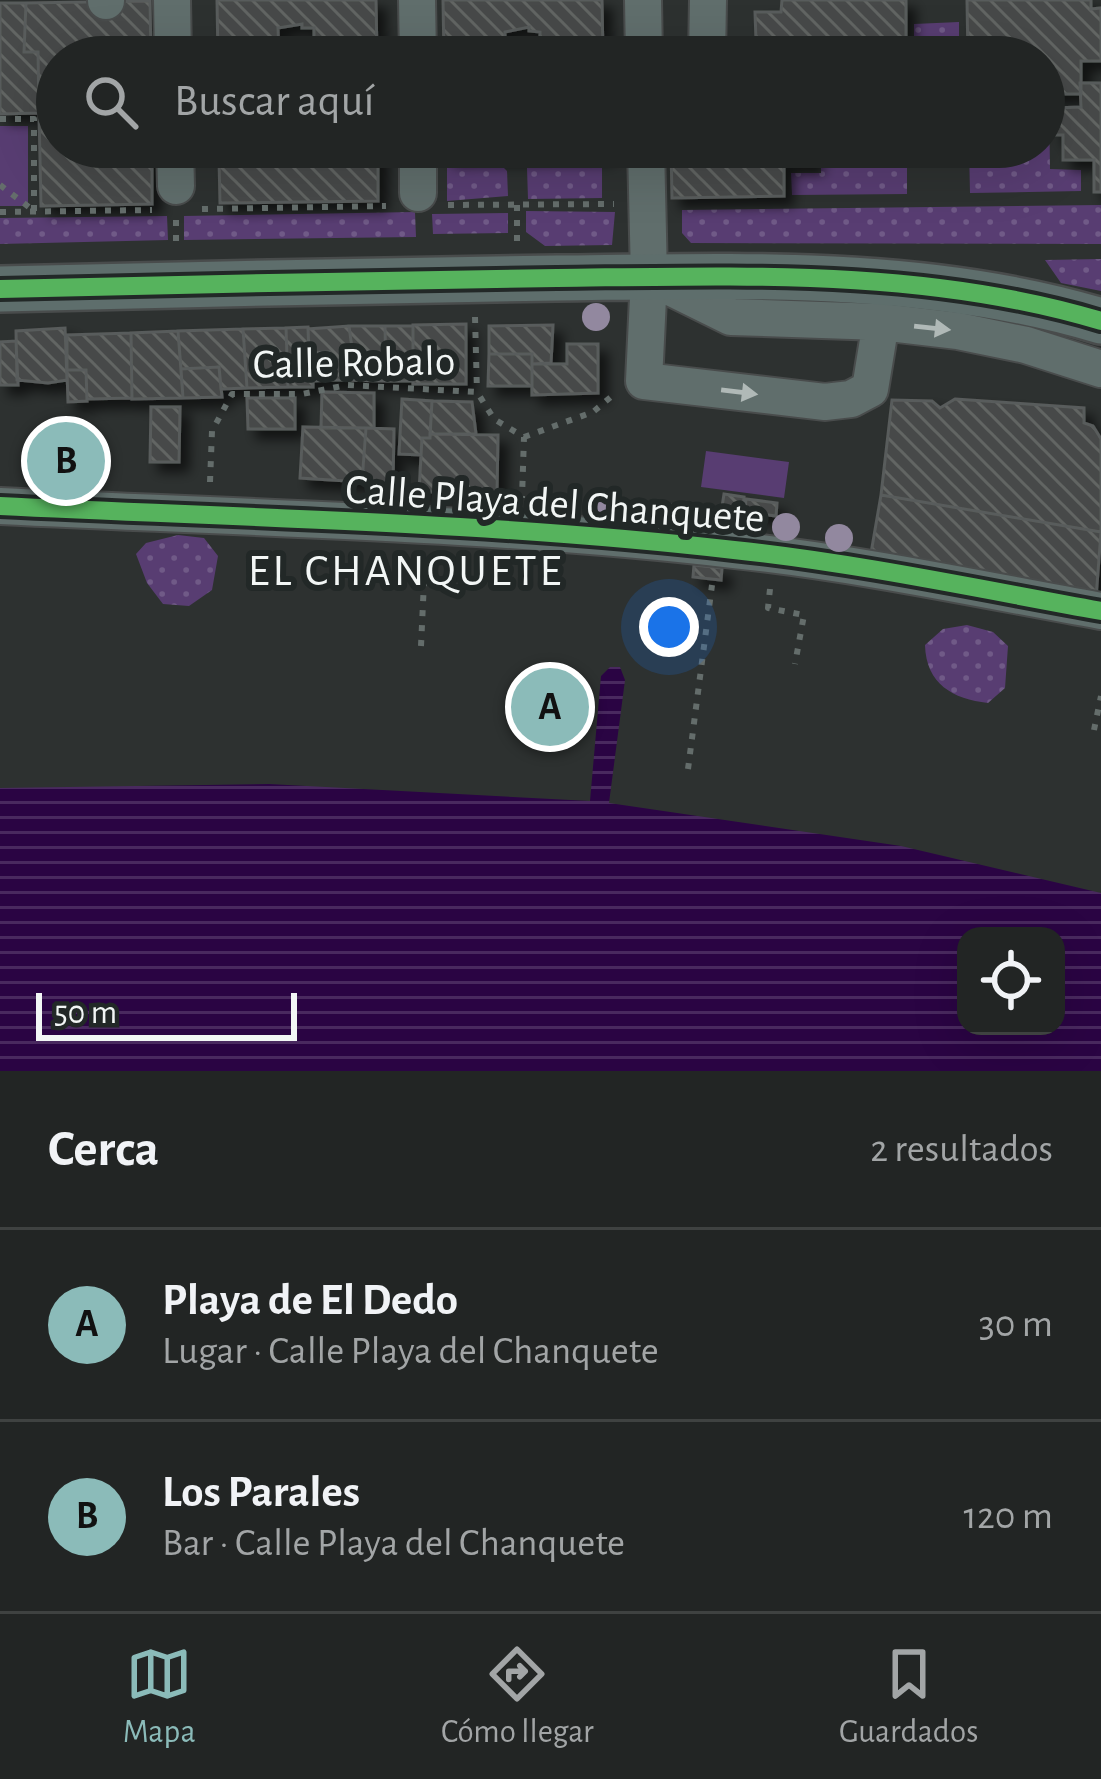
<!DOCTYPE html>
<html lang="es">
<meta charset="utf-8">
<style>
body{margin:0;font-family:"Alegreya Sans",sans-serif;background:#2e3131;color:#f1f3f6}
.controls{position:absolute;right:36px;bottom:36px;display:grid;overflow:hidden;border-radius:24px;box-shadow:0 12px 48px #0002}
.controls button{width:108px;height:108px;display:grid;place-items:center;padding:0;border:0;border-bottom:3px solid #3f4241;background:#222524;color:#f1f3f6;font:60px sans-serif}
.scale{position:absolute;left:36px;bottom:30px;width:261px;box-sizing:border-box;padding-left:12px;border:6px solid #f2f6f5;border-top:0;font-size:33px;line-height:42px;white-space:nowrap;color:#f2f6f5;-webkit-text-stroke:9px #222827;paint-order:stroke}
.you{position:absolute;left:669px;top:627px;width:42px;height:42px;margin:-30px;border:9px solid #fff;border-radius:50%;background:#1a73e8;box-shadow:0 0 0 18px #1a73e833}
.badge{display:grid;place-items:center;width:78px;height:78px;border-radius:50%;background:#8bbbb9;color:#111;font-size:39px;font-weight:700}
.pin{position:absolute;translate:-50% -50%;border:6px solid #fff;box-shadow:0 3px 12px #0006}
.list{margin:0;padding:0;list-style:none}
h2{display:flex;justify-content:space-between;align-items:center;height:156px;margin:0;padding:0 48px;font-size:51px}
h2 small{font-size:39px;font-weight:400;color:#a2a5a6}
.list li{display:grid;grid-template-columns:78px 1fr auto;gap:36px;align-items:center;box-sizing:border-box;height:192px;padding:0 48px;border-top:3px solid #3f4241}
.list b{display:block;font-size:45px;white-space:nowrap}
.list p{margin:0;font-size:39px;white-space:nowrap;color:#a2a5a6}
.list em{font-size:39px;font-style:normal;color:#a2a5a6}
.icon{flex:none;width:66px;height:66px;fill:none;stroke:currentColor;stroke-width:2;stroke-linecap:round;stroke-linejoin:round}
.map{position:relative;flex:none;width:1101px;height:1071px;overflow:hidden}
.search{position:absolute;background:#222524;box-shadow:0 12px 48px #0002;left:36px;right:36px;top:36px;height:132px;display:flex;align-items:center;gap:30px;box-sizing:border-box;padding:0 42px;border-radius:66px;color:#a2a5a6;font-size:45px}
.sheet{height:540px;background:#222524}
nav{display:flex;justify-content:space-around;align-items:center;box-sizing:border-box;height:168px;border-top:3px solid #3f4241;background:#222524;font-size:33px;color:#a2a5a6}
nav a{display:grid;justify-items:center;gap:6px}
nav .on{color:#8bbbb9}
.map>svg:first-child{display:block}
.grass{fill:url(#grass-dots)}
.park{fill:#583d72}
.water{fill:url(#water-rules);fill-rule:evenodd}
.building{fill:url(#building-back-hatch);stroke:#595c5b;stroke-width:3;filter:url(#shadow)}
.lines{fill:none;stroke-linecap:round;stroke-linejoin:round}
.minor-casing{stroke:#494c4c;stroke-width:40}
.major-casing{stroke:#494c4c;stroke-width:50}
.path{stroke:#646d6b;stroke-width:6;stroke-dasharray:6 9;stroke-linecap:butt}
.minor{stroke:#606e6c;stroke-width:36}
.major{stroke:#5e6e6c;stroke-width:45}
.cycleway-casing{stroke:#222827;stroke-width:26}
.cycleway{stroke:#56b35d;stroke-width:18}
.tree{fill:#92889f}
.oneway{fill:#b0b9b7}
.labels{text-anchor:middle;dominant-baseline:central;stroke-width:12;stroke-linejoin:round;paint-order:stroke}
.street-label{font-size:42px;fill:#f2f6f5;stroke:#222827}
.neighbourhood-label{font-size:45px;letter-spacing:3px;fill:#f2f6f5;stroke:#222827}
</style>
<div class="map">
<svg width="1101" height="1071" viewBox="0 0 1101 1071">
<defs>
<pattern id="grass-dots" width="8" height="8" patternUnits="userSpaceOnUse" patternTransform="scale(3)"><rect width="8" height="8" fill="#583d72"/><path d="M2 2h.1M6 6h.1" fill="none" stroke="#705a87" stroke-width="1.8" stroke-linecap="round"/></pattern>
<pattern id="water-rules" width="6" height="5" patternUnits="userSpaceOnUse" patternTransform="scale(3)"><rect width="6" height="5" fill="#2a0443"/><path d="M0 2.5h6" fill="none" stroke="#49295f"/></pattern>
<pattern id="building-back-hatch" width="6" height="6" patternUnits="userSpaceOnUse" patternTransform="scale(3)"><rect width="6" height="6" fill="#474a49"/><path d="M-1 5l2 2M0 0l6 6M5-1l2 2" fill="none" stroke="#626564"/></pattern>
<filter id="shadow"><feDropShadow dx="9" dy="9" stdDeviation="6" flood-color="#0009"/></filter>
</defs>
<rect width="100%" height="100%" fill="#2d3130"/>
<path class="grass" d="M959,22V57H914V24Z
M1049,103L1050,169L1081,170V191L970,193L969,147H1044V104Z
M830,147H907V194L792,195L791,173H821V157L830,156Z
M602,166V198L528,199L527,168Z
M447,168H504L507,171L508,196L447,201Z
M1101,205V244L691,243L682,233V210Z
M526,211L615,212L612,245L545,246L526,232Z
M415,212L416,237L184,240V216Z
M508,213V233L433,234L432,214Z
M167,216L168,240L0,244V218Z
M1101,259V291L1061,283L1045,260Z
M178,535L204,538L218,556L212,590L189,606L163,604L147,583L136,554L146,543Z
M967,625L993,632L1008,646L1005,688L988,703C953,699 926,684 925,645L943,629Z"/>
<path class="park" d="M0,126H28V206H0Z
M706,451L789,462L784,498L701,487Z"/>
<path class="water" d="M610,667H620L625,680L609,803L901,846L1101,893V1071H0V788L269,784L590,801L601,676ZM966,936H1056V1026H966Z"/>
<path class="building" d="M217,0H376L377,57H314V28H302V24L278,28L279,57H218Z
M443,0H602L603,57H540V32L529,31V27L505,32V57H444Z
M782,0H906V57H764L763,40H756L755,12H781Z
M967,0H1091V9L1101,8V61H1081V94H1044V57H968Z
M150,1L151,57H57V111H39L38,52H24L26,3Z
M0,3H26L24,52H38L39,113L0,114Z
M1080,83H1101V192H1094V160H1063V135H1055V108L1081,107Z
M39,111H57V147H152V204L41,206Z
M219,147H378V155L219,157Z
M445,147H604V154L445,156Z
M671,147H813L814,164H784V196L672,198Z
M378,155V201L220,203L219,157Z
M466,324V384H413V325Z
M553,325L551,363L532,364V354H489V326Z
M349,326L354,363H343V380H330L329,352L309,353L308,329Z
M349,326H385L386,381L343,380V363H354Z
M385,326H413V381H386Z
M308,327L309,353L329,352L330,380L313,381V387H288L286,328Z
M65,328L67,380L48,383L17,380L16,331Z
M286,328L288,387L247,388L243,329Z
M243,329L247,388L221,389L219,367L181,369L178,331Z
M178,331L183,398L132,399L131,333Z
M131,333L132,398L87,399L86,370H67V335Z
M16,341L18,385H0V342Z
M567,344H598V393L532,395V364H567Z
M489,354H532V386H488Z
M219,367L222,397L183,398L181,369Z
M67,370H86L87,401L68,402Z
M322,392L374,393V428H321Z
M247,398H295V429H248Z
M402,399L432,401L430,438H422L421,455L399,454Z
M955,399L1084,408V423L1093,426L1101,439V532L881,495L892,400L932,401L940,408Z
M432,401L472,402L476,434H430Z
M151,407H180L179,462H150Z
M303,427L366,428L362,482L300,478Z
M366,428L394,429L393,483L362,482Z
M430,434L498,435L497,492H419L422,438H430Z
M724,494L744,497L743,510L722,507Z
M881,495L1101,532L1096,598L870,559Z
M746,499L777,503L776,516L745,512Z
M694,565L722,568L721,580L693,577Z"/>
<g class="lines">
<defs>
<path id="minor" d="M106,0V1
M172,0L173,57
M417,0L418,57
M643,0L644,57
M707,57L708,0
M175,147L176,186
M418,147V193
M646,147L649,277L644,381L825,402L851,399L870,389L881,322
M652,278L731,317L881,322L958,331L1026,345L1101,369
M0,506C244,518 491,522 734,550C857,563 979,589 1101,611"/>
<path id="major" d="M0,289C186,284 371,281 557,278C738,276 925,268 1101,321"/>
</defs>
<use href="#minor" class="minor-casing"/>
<use href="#major" class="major-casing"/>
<path class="path" d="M0,119H34V211
M0,185L34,211
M448,205L614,204
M517,205V241
M202,209L386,206
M0,212L152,210
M176,220V248
M475,317L477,392
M524,437L593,412L612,396
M210,482L212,431L232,394H302L347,385L477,392L494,419L524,437L522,498
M770,589L768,608L804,615L795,664
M421,646L425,560
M1094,730L1101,696
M688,769L712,585"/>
<use href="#minor" class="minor"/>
<use href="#major" class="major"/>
<defs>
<path id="cycleway" d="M0,289C186,284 371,281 557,278C738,276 925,268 1101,321
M0,506C244,518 491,522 734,550C857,563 979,589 1101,611"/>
</defs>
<use href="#cycleway" class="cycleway-casing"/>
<use href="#cycleway" class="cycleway"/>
</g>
<g class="tree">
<circle cx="596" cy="317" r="14"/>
<circle cx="606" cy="508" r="14"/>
<circle cx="663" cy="515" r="14"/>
<circle cx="786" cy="527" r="14"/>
<circle cx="839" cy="538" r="14"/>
</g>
<defs><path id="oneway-solid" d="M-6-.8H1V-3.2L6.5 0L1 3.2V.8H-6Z" transform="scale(3)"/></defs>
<g class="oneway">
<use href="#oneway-solid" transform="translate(932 328) rotate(6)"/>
<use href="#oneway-solid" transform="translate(739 392) rotate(7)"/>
</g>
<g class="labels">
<g class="street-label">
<text transform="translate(354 363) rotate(-1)">Calle Robalo</text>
<text transform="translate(555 504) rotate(4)">Calle Playa del Chanquete</text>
</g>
<g class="neighbourhood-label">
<text x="406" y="571">EL CHANQUETE</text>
</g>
</g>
</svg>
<div class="controls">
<button><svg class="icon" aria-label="locate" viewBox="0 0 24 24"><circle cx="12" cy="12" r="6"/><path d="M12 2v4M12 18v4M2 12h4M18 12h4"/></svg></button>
</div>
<div class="scale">50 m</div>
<div class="you"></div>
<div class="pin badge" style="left:550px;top:707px">A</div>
<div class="pin badge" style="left:66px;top:461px">B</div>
<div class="search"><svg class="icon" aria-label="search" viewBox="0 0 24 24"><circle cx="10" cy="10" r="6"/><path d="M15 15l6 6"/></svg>Buscar aquí</div>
</div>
<section class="sheet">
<h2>Cerca<small>2 resultados</small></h2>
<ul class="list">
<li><span class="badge">A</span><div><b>Playa de El Dedo</b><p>Lugar · Calle Playa del Chanquete</p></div><em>30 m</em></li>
<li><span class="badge">B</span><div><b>Los Parales</b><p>Bar · Calle Playa del Chanquete</p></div><em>120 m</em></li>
</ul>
</section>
<nav>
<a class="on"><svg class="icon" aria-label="map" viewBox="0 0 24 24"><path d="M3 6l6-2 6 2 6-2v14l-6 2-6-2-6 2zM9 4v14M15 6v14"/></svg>Mapa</a>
<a><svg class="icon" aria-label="directions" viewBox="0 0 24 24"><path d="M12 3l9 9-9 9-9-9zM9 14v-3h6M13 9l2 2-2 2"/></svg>Cómo llegar</a>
<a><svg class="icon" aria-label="saved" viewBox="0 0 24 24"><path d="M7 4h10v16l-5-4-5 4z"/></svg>Guardados</a>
</nav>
